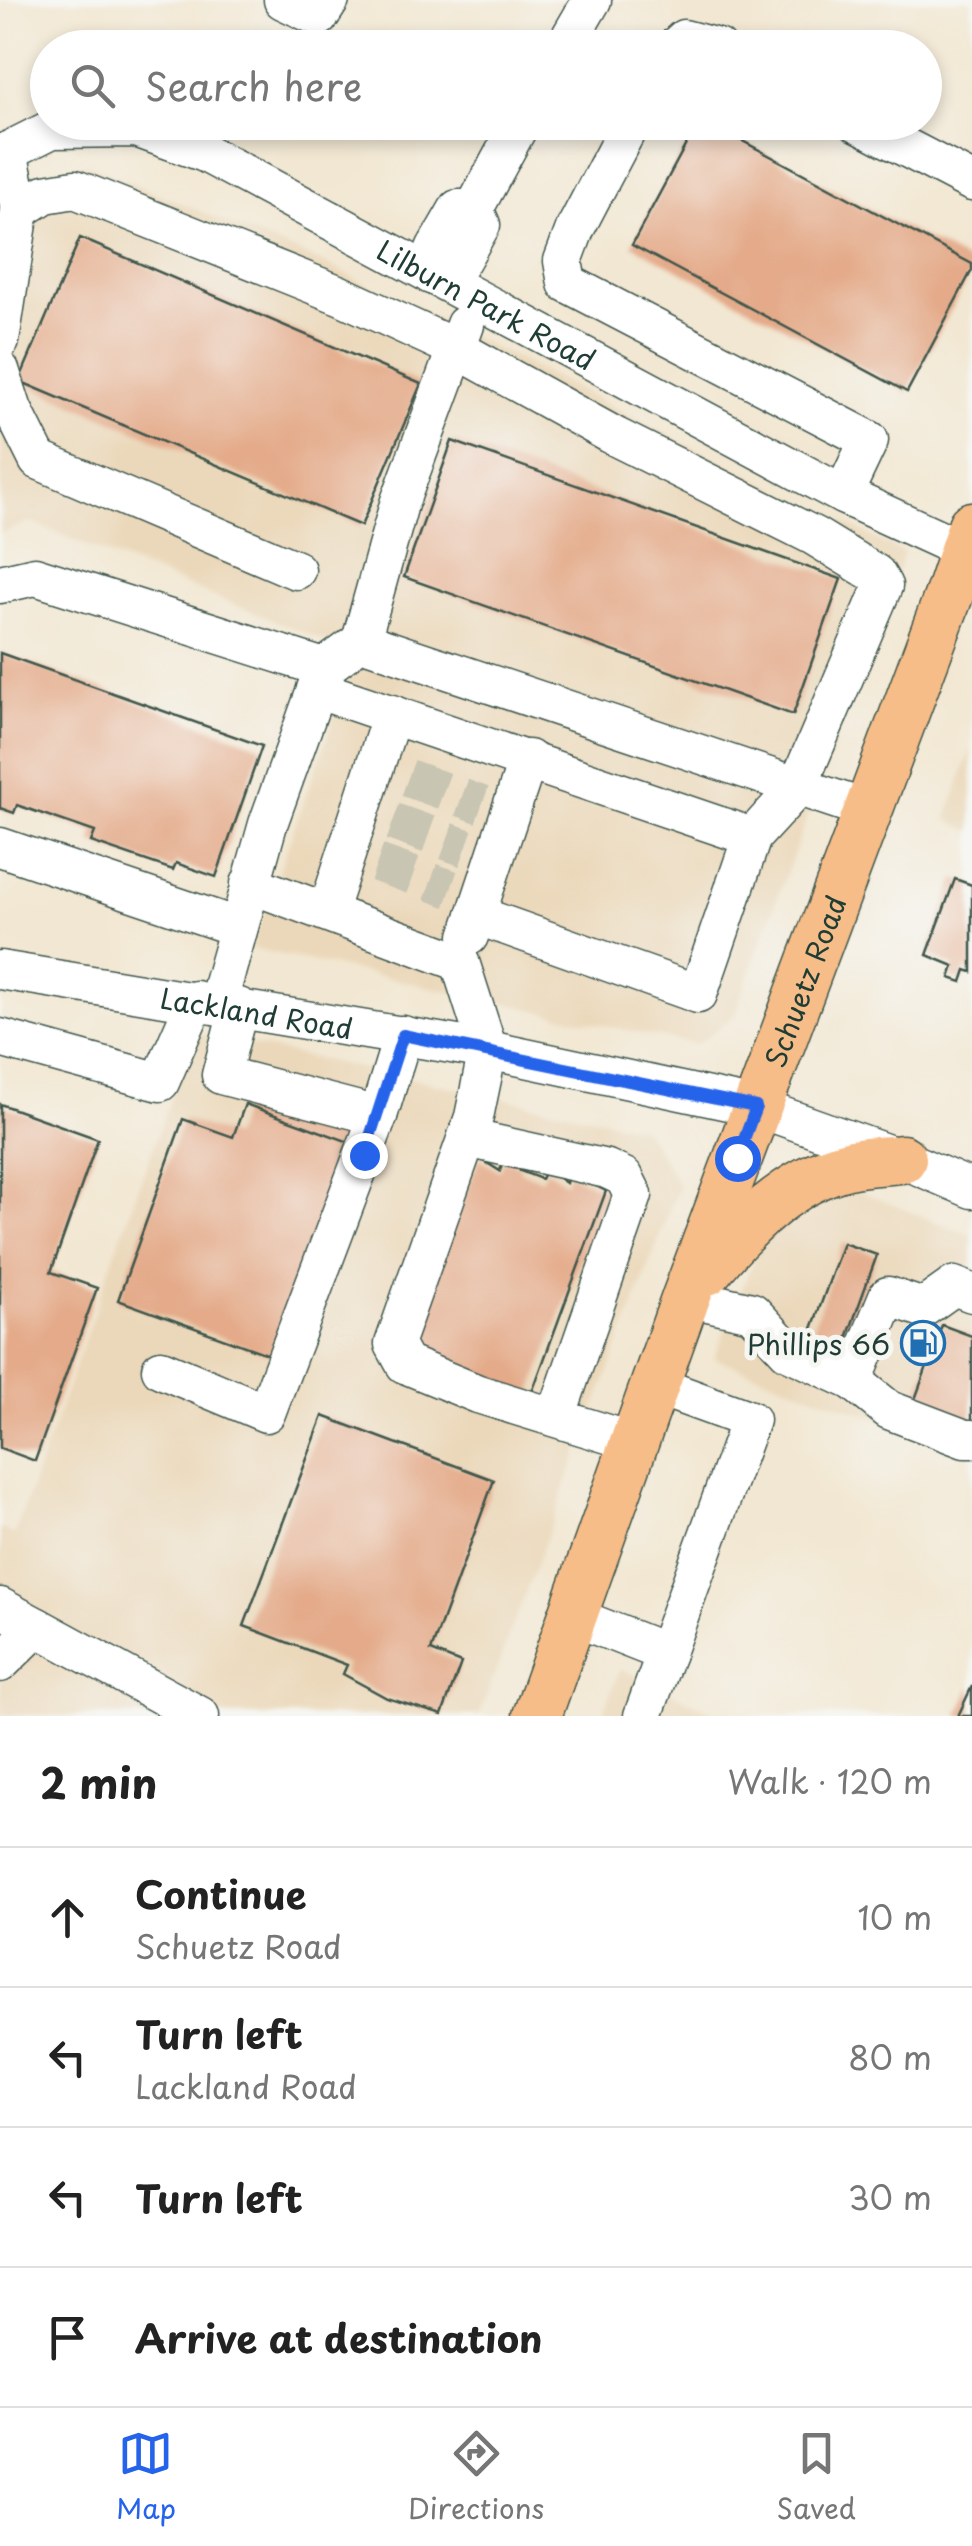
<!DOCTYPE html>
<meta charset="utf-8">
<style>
body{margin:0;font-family:"Playpen Sans",sans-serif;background:#f6f6f6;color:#222}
.stop{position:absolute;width:30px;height:30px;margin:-22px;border:8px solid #2563eb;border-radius:50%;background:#fff}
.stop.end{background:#2563eb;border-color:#fff;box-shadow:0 2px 10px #0008}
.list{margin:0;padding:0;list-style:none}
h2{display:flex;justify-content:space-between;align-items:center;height:130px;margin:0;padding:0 40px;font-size:42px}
h2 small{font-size:32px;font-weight:400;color:#767676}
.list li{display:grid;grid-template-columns:65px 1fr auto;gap:30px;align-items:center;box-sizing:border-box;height:140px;padding:0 40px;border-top:2px solid #e0e0e0}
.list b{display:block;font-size:38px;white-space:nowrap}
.list p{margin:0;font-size:32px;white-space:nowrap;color:#767676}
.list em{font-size:32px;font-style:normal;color:#767676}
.icon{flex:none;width:55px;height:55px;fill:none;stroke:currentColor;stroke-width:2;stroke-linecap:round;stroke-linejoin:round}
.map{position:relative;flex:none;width:972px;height:1716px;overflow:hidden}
.search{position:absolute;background:#fff;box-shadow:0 5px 15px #0003;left:30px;right:30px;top:30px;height:110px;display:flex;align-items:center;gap:25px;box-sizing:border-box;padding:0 35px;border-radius:55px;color:#767676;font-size:38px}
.sheet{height:690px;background:#fff}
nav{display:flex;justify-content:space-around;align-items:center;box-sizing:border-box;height:140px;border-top:2px solid #e0e0e0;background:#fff;font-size:28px;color:#767676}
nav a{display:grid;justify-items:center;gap:5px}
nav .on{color:#2563eb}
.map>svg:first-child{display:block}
.built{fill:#ebd8ba}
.building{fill:#e4aa89}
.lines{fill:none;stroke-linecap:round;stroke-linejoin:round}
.minor-tunnel{stroke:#c8c5b2;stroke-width:38;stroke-dasharray:38 19;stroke-linecap:butt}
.minor-casing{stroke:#3f564c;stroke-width:41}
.major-casing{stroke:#3f564c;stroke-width:51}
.minor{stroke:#fff;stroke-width:38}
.major{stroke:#f7bd88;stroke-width:48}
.route{stroke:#2563eb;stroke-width:12}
.labels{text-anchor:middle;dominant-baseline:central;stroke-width:10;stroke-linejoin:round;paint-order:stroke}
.street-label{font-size:28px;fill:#1f3d34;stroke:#f6f6f2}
.poi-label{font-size:28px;fill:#1f3d34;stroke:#f6f6f2;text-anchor:end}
</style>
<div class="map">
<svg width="972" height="1716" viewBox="0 0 972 1716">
<rect width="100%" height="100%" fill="#f6f6f2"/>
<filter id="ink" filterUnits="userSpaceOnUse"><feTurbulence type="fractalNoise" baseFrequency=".01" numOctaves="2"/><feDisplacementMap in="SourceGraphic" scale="20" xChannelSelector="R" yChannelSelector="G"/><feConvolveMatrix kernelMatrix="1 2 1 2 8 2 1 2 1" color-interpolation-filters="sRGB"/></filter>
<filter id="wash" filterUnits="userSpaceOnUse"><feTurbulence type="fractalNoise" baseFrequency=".0048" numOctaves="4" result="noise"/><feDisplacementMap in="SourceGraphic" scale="40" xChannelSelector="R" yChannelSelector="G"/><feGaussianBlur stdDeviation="2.25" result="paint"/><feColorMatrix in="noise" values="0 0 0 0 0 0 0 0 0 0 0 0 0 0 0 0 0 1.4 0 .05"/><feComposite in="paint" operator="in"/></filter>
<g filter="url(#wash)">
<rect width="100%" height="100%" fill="#f2e7d2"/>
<path class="built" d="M87,164L330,266L904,553L734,1016L696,1045L251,948L357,654L29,522L0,534V197Z
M972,747V831L946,820Z
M194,1033L644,1128L679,1185L479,1716H0V1528L14,1535Z
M824,1191H858L972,1236V1454L714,1358L764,1234Z
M620,1669L723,1716H602Z"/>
<g id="blocks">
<path class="building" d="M698,122H707L972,264V270L907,392L632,245Z
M80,238L421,384L361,526L19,381Z
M452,441L841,579L793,715L404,577Z
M0,653L262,746L216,877L176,863L173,870L91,842L95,832L17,805L14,813L0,808Z
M955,879L972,885V972L966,970L962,982L950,978L954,966L927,955Z
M0,1104L98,1139L51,1272L97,1288L35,1461L0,1448Z
M245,1104L352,1143L275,1357L118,1300L183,1119L233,1137Z
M479,1158L500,1171L504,1159L520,1166V1171L541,1179L546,1169L566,1183L569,1173L606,1191L530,1398L417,1358L410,1345Z
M843,1243L877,1255L843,1349L809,1337Z
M942,1325L972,1336V1425L914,1402Z
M323,1416L494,1480L431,1651L461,1663L442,1715L387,1698L343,1674L347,1665L244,1626Z
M972,1686V1716H958Z"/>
</g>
</g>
<g filter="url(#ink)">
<use href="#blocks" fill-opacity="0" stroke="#3f564c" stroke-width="2.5"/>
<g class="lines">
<path class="minor-tunnel" d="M408,778L482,805
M393,822L466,848
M377,863L451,889"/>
<defs>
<g id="minor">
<path d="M283,0L319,17L330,0"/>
<path d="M564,48L592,0"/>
<path d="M674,48L684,39L718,48"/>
<path d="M631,122L575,229L563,261L567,283L869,440L843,495"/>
<path d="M857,122L972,182"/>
<path id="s1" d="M0,155L52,129L136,128L205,153L843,495L963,550"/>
<path d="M20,210L45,194L75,189L340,295L457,349L616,437L814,536L876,574L883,586L797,788L752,837"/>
<path d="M436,265L460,262L481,225L474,209L521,122"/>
<path d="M431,275L436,265L435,249L458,209H474"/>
<path d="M465,325L399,504L361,641L868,810"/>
<path d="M0,341L20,210L8,151"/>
<path d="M0,370L13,410L38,460L296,570"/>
<path d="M0,584L35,576L324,668"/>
<path d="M316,689L752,837L698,994L476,915"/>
<path d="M0,847L237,927"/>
<path d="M250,884L460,962L488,1050L474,1117L394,1344L405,1364L478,1394L634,1442"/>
<path d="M328,910L392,714"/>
<path d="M469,936L528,759"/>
<path id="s2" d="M0,970L488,1050L756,1107L902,1159L972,1189"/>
<path d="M217,1005L268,824L324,668L361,641"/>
<path d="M239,1007L221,1075L378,1116"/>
<path d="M0,1038L160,1082L196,1000"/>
<path d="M467,1138L607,1169L624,1177L633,1195L556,1417"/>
<path d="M686,1297L752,1312L788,1351L853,1381L889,1410L965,1439H972"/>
<path d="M161,1369L266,1413L378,1116L403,1035"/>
<path d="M853,1381L888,1296L923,1308L954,1286L972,1293"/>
<path d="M0,1607L37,1627L0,1663"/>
<path d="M572,1616L666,1653"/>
<path d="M37,1627L200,1716"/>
<path d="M643,1716L750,1420L654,1385"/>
</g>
<g id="major">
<path d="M707,1271C744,1227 789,1179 848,1165C865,1161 884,1161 902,1159"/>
<path id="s3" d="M537,1716L686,1297L950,592L972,526"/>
</g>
</defs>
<use href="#minor" class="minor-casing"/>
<use href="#major" class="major-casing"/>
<use href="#minor" class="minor"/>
<use href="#major" class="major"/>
</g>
</g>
<g class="lines" filter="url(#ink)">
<path class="route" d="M364,1155L403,1035L756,1107L737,1158"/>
</g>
<defs>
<symbol id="fuel-ring" viewBox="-11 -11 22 22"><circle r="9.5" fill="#f6f6f2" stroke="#1f6fb2" stroke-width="1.5"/><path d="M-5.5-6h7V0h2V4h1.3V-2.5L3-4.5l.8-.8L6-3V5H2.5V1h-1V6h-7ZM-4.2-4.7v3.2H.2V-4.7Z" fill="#1f6fb2"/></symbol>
</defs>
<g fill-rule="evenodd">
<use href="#fuel-ring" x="898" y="1318" width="50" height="50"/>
</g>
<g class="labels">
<g class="street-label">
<text stroke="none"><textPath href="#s1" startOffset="535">Lilburn Park Road</textPath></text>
<text stroke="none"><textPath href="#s3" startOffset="782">Schuetz Road</textPath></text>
<text stroke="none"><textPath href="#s2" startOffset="260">Lackland Road</textPath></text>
</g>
<g class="poi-label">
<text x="890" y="1343">Phillips 66</text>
</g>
</g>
</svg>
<div class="stop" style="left:737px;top:1158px"></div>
<div class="stop end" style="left:364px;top:1155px"></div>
<div class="search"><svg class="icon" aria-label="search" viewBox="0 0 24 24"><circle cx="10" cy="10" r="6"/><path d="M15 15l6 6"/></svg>Search here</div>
</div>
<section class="sheet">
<h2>2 min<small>Walk · 120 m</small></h2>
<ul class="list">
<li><svg class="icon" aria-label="ahead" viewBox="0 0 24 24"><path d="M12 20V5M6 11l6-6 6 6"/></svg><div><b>Continue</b><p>Schuetz Road</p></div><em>10 m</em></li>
<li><svg class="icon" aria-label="left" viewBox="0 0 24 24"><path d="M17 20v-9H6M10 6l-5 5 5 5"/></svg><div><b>Turn left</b><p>Lackland Road</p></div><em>80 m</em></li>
<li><svg class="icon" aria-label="left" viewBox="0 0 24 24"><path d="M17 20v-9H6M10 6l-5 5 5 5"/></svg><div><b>Turn left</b></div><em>30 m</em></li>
<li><svg class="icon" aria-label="arrive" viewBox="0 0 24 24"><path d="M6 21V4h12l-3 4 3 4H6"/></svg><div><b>Arrive at destination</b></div></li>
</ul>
</section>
<nav>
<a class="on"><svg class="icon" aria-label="map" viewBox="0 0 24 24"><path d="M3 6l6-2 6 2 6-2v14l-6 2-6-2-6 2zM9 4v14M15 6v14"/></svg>Map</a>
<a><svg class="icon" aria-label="directions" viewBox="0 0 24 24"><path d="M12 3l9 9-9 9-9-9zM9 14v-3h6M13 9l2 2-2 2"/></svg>Directions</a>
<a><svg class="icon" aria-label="saved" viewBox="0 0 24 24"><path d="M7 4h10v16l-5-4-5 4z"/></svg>Saved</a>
</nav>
